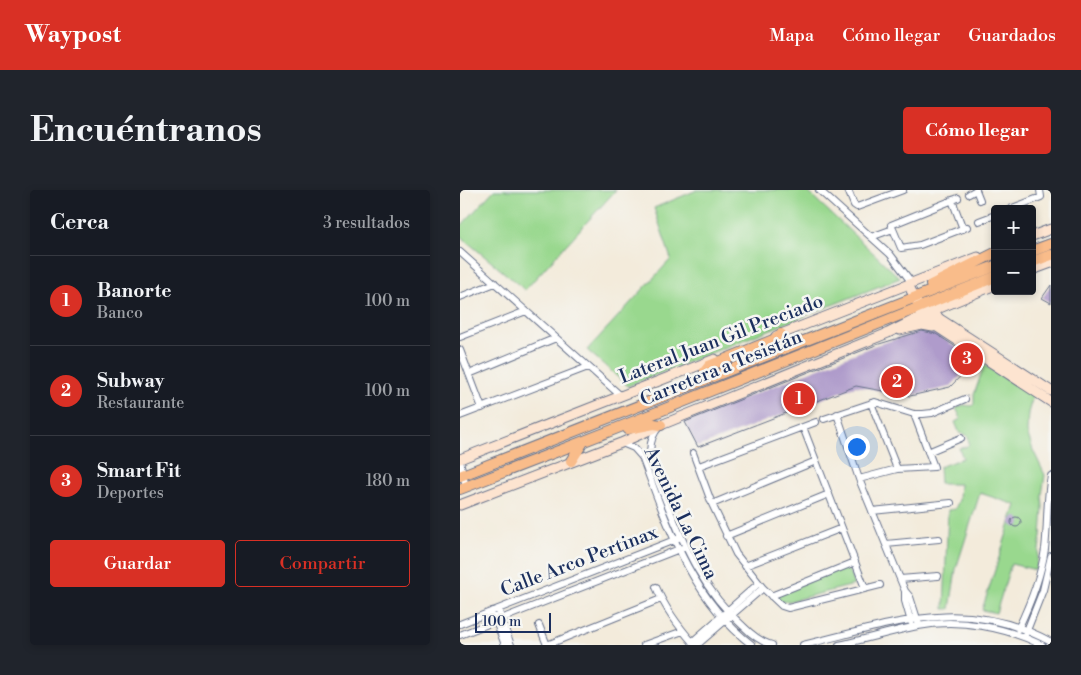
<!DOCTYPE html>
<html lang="es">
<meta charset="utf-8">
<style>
body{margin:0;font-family:"Libre Bodoni",serif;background:#20242c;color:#f1f3f6}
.controls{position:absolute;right:15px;top:15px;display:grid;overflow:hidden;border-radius:5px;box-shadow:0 2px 8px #0003}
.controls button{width:45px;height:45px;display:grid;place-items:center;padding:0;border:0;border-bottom:1px solid #363941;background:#171b24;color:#f1f3f6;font:25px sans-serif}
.scale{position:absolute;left:15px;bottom:12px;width:76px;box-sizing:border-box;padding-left:5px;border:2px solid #1b2f5e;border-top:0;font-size:14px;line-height:18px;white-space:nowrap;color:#1b2f5e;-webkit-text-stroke:4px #f6f6f2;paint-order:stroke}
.you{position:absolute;left:396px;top:256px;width:18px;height:18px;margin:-12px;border:4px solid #fff;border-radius:50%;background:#1a73e8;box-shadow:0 0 0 8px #1a73e833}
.badge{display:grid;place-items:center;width:32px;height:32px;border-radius:50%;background:#d93025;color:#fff;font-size:16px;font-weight:700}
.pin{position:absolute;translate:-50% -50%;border:2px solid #fff;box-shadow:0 1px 5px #0006}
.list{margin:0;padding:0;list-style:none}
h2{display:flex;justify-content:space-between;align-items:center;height:65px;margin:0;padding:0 20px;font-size:21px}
h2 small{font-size:16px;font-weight:400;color:#9ea1a6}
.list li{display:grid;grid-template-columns:32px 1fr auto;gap:15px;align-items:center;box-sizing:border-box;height:90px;padding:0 20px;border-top:1px solid #363941}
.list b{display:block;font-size:19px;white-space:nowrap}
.list p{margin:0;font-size:16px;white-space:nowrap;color:#9ea1a6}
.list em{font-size:16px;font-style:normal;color:#9ea1a6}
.actions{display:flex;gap:10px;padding:15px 20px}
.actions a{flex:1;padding:11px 0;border:1px solid #d93025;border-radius:5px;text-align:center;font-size:18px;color:#d93025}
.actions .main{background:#d93025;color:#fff}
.map{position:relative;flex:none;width:591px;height:455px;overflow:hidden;border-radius:5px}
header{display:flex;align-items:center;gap:30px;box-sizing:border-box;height:70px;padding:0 25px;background:#d93025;color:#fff}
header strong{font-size:24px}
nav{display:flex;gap:28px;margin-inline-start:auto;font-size:18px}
.intro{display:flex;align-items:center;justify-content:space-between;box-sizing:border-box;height:120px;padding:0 30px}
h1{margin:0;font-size:35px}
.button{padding:12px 22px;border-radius:5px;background:#d93025;color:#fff;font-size:18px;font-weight:700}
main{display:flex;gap:30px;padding:0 30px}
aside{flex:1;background:#171b24;border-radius:5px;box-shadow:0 2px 8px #0003}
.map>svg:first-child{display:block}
.green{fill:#99d88e;stroke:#5a8476}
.building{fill:#af9bcb}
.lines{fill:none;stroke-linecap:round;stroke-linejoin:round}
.street-casing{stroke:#67718a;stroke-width:8}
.secondary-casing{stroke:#67718a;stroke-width:11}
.primary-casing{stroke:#67718a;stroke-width:12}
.street{stroke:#fff;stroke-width:6}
.secondary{stroke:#fde4d0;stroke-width:9}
.primary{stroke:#f9bc8a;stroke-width:10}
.labels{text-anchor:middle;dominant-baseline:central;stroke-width:5;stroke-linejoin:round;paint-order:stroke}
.street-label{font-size:19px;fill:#1b2f5e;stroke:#f6f6f2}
</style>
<header>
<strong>Waypost</strong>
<nav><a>Mapa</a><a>Cómo llegar</a><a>Guardados</a></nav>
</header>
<div class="intro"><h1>Encuéntranos</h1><a class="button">Cómo llegar</a></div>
<main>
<aside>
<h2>Cerca<small>3 resultados</small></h2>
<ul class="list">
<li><span class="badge">1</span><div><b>Banorte</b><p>Banco</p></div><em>100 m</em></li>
<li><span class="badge">2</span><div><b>Subway</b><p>Restaurante</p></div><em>100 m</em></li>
<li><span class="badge">3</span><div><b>Smart Fit</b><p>Deportes</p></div><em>180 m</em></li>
</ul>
<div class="actions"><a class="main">Guardar</a><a>Compartir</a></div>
</aside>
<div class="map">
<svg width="591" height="455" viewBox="0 0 591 455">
<rect width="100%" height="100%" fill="#f6f6f2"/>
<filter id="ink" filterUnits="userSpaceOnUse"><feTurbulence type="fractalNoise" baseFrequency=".02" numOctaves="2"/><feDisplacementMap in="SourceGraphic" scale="10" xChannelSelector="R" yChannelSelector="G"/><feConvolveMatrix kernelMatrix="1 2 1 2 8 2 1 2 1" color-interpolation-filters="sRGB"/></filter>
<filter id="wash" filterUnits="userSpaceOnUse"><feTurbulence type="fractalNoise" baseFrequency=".0096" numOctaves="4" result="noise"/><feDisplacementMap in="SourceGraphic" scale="20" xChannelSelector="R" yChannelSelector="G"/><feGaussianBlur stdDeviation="1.12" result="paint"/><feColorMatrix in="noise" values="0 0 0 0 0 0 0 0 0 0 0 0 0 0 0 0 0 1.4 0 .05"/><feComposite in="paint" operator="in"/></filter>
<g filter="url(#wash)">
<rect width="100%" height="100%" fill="#f3ebdb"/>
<path class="green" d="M34,0H156L65,100L0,46V37Z
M237,0H346L440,88L168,196L127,160L211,69L194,18Z
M524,175L573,206L568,223L567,242L573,260L585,285L582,305L583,317L581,346L576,380L551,374L536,423L522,420L556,315L520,303L496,379L490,419H484L488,320L495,319L499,310L500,294H480L479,277L503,268L499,258L506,257L509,254L508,246L503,243L500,244L495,232L501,229L496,218L503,215L512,216L514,214V205Z
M387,376L394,395L330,411L321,412L311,406Z"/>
<g id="blocks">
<path class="building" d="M591,95V113L582,108Z
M462,141L476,144L516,170L490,197L450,206L396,196L238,257L225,232L416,155Z
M551 332a5 5 0 1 1 10 0a5 5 0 1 1-10 0Z"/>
</g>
</g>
<g filter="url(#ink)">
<use href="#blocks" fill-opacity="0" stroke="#67718a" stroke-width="1"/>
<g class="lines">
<defs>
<path id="street" d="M359,0L430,64L452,93
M388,0L394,15L397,17L443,0
M516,0L520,10
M509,4L516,0
M492,10L503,39
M550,19L581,7L580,0
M519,31L535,25
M433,39L441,58L460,55L507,37
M411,47L433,39L431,35L498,8
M0,62L161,206
M0,107L35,93
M0,147L66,121
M0,160L22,218
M9,184L96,148
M411,213L437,279
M377,224L399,289L445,401L450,407L459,435
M0,226L128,177
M364,229L415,212L454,224H463L472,223L505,209
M200,236C179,258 197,287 206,311C225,358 244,402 283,436C291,444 301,452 312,455
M343,237L405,398
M162,253L174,258L182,267C208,336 231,408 292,455
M468,262L501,248
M233,263L252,314L276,364L303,398L322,416L328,418L420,395
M0,271L6,297
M239,276L356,232
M399,289L437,279L474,277L454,224
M252,314L356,271
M412,321L491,313
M266,346L369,304
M426,354L479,349
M285,376L382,338
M440,389L478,386
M196,397C205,418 219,437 234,454
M445,401V411L451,432
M311,406L395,372
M38,419L51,455
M32,421L45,455
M0,434L217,349
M79,435L87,455
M558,439C570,414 581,387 585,359C588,334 586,310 591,286
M566,443L583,400L591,366
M0,445L222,358
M232,452L299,393
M87,455L201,409
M184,455L223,441
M237,455L303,398
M343,455C433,434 503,404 591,452
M379,455C406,449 432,441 458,436C499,428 545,437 582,455"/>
<path id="secondary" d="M572,46L591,39
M572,80L591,73
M448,94L463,125L471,133L591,212
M467,118L480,129L591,201
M440,140L462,135L473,137
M316,146L518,67
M0,269L255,169
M0,315L161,253L201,235L428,143L470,122L535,95"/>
<path id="primary" d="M572,61L591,54
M572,72L591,65
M471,95L535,63
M244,190L245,181L249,176L313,150L321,144
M168,239L194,234L201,235
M111,271L123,252
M0,286L535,76
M0,299L150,241L535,87"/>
</defs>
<use href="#street" class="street-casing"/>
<use href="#secondary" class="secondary-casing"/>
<use href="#primary" class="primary-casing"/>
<use href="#street" class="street"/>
<use href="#secondary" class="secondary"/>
<use href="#primary" class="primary"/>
</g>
</g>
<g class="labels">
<g class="street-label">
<text transform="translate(261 149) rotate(-21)">Lateral Juan Gil Preciado</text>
<text transform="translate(261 178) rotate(-22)">Carretera a Tesistán</text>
<text transform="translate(221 323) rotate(64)">Avenida La Cima</text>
<text transform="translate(119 371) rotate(-21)">Calle Arco Pertinax</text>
</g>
</g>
</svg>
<div class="controls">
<button>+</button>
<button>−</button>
</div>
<div class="scale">100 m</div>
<div class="you"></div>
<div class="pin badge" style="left:339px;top:209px">1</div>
<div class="pin badge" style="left:437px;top:192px">2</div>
<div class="pin badge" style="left:507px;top:169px">3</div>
</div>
</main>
